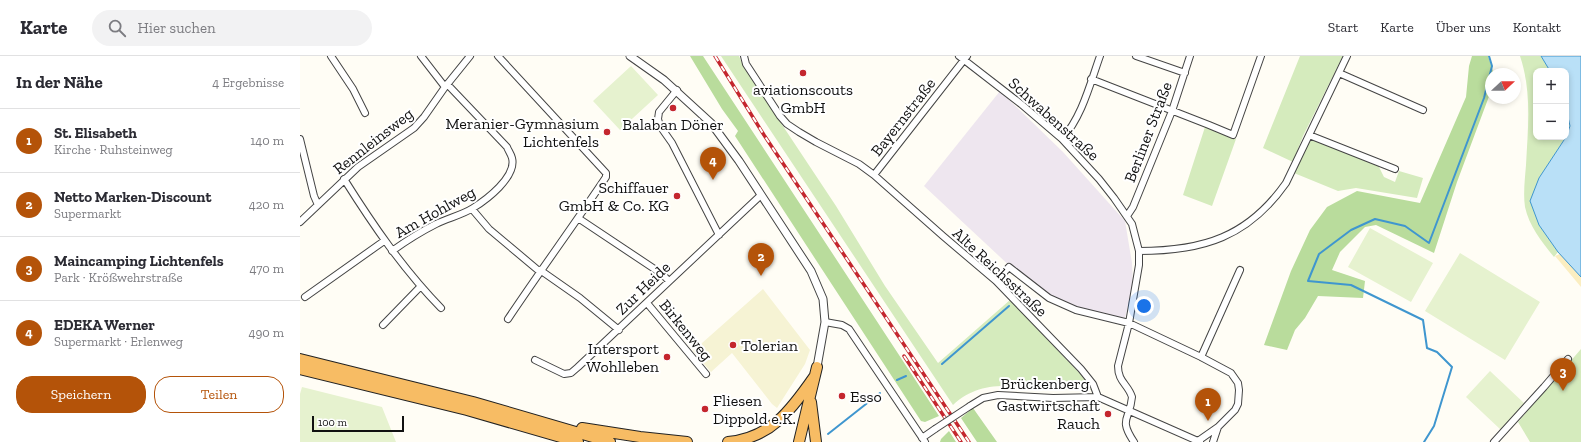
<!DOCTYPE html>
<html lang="de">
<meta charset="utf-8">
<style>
body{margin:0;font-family:"Zilla Slab",serif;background:#f2f2f3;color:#2b2b33}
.controls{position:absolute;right:12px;top:12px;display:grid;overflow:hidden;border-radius:8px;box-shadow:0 2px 6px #0003}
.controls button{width:36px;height:36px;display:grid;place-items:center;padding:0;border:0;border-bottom:1px solid #e1e1e2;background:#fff;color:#2b2b33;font:20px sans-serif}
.compass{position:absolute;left:1185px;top:12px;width:36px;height:36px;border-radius:50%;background:#fff;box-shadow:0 2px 6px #0003;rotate:68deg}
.scale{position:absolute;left:12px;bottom:10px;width:92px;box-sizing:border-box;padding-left:4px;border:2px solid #111;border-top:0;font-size:11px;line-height:14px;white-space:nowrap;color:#111;-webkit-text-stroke:3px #fff;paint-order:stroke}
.you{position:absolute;left:844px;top:250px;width:14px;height:14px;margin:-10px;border:3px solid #fff;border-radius:50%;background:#1a73e8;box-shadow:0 0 0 6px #1a73e833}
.badge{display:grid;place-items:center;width:26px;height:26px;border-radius:50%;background:#b45309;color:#fff;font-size:13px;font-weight:700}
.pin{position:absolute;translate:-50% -33px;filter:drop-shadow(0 1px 2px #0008)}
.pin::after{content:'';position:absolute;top:21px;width:14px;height:12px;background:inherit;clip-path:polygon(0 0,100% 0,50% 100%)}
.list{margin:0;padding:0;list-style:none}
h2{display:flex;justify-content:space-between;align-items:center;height:52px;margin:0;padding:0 16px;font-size:17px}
h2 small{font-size:13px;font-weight:400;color:#7c7c81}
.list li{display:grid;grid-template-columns:26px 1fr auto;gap:12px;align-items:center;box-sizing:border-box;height:64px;padding:0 16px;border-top:1px solid #e1e1e2}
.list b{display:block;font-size:15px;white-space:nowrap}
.list p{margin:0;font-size:13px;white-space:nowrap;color:#7c7c81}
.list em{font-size:13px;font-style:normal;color:#7c7c81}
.actions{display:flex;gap:8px;padding:12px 16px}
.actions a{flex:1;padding:9px 0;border:1px solid #b45309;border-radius:16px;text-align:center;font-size:14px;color:#b45309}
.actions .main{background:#b45309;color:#fff}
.icon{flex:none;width:22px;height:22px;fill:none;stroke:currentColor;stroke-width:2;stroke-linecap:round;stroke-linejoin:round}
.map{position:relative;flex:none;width:1281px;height:386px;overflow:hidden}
header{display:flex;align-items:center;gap:24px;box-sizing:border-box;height:56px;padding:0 20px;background:#fff;border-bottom:1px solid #e1e1e2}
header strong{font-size:19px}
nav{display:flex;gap:22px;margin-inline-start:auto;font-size:14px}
.search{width:280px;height:36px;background:#f2f2f3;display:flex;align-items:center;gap:10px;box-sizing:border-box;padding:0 14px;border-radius:22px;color:#7c7c81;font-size:15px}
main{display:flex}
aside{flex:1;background:#fff}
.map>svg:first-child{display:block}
.industrial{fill:#eee6ef}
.farmland{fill:#f6f3d4}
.green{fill:#d5ebbd}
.forest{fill:#b9dc9c}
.sand{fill:#fbeec1}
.pitch{fill:#e6f2cf}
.water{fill:#b9e0f7;stroke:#3f96cf}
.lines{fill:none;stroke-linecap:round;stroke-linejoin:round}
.stream{stroke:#3f96cf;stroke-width:2}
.minor-casing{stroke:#444;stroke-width:8}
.tertiary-casing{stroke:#444;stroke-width:9}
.trunk-casing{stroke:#222;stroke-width:12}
.minor{stroke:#fff;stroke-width:6}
.tertiary{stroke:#fff;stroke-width:7}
.trunk{stroke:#f7bc64;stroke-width:10}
.rail-casing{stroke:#c4262e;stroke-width:3.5}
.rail{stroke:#fff;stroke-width:2;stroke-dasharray:6;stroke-linecap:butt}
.minor-bridge-casing{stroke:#444;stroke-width:8;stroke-linecap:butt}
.minor-bridge{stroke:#fff;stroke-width:6}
.poi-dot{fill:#c4262e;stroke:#fff;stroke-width:1.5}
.labels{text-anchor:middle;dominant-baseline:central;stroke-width:4;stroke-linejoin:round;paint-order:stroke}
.poi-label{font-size:16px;fill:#111;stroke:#fff;text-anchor:end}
.street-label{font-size:16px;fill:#111;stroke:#fff}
</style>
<header>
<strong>Karte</strong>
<div class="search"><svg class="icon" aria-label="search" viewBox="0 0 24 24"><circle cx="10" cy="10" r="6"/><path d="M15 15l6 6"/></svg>Hier suchen</div>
<nav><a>Start</a><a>Karte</a><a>Über uns</a><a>Kontakt</a></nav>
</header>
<main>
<aside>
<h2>In der Nähe<small>4 Ergebnisse</small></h2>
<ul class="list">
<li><span class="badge">1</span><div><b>St. Elisabeth</b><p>Kirche · Ruhsteinweg</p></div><em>140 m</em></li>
<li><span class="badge">2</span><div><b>Netto Marken-Discount</b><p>Supermarkt</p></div><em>420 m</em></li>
<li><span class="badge">3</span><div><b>Maincamping Lichtenfels</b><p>Park · Krößwehrstraße</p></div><em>470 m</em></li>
<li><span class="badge">4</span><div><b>EDEKA Werner</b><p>Supermarkt · Erlenweg</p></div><em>490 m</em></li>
</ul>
<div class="actions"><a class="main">Speichern</a><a>Teilen</a></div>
</aside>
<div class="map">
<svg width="1281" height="386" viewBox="0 0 1281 386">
<rect width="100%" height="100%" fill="#fffdf5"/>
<path class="industrial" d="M700,35L763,96L825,165L832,207L833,229L825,262L774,251L755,243L714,214L624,130Z"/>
<path class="farmland" d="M463,233L510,294L505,308L477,352L472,348L432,297L411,316L393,295Z"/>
<path class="green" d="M421,0H439L443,10L536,150L585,230L638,307L710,244L786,324L791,334C777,334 764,334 750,333C717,330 680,323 653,349Z
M1000,0H1043L1003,80L993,106L963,92Z
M1220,0H1241L1250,15H1236V81H1266L1239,122V169L1258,196L1254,201C1242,186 1229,170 1225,151C1223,138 1225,122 1226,109C1228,71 1232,36 1220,0Z
M1266,52L1270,70L1266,81Z
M905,71L936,83L912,150L883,139Z
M1011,83L1078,109L1084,121L1095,126L1099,115L1123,122L1117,142L1056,132L1038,135L994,117Z
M1281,293V386H1230L1218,366Z"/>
<path class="forest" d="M390,0H403L639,360L625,366L621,365L435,80L438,75L422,53Z
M1172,0H1188L1194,18H1191V35L1157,126L1134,197L1076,169L1065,171L1040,196L1032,214L1065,225L1063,242L1018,240L1005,262L995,274L987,294L964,289L991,215L1010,174L1027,151L1057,135L1120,147L1166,41L1169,10Z
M673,352L697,386H677L661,362Z
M649,375L656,386H640L641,383Z"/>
<path class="sand" d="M1260,198L1281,221V231L1255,200Z"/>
<path class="pitch" d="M331,10L358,39L320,74L293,45Z
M1070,172L1133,207L1111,246L1048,211Z
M1160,197L1240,246L1205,304L1125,255Z
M1190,315L1225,348L1201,374L1166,341Z
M2,331L82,351L96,386H0V338Z"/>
<path class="water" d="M1241,0H1281V221L1258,196L1239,169L1230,145L1239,122L1266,81L1270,70L1266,52V15H1250Z"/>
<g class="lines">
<path class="stream" d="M642,308L709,250
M597,324L606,320
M528,378L580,337
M1124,386L1134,370L1152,311L1137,296L1127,292L1123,264L1051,229L1008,225L1019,198L1051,174L1075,163L1105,170L1129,187L1184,42L1192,10L1189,0"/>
<defs>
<path id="minor" d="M31,0L53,33L65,57
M121,0L145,31
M198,0L306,117V121C274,169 240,215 208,263
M444,0L446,8L480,60L487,68L499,76L516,86L559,108L574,119L643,180L696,225L781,313L793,328L798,341
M659,0L721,48L762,83L799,123L814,142L832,168L839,195V209L829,267L818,310C818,326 828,328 832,341C830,364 818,362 834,386
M836,0L885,17
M1039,17L1123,54
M791,23L909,69L933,79L961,0
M377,34L359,56L358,63L360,70L372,87L419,179
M1009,79L1095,113
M0,83L14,140L18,149
M762,83C782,61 790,28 800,0
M574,119L667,0
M44,123C73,169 103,213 141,252
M172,153L189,173L239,215
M827,160L833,151L872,55L890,0
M278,162L362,218L369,225
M0,166L58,111L114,72L124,61L145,31L170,0
M92,195C106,185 120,176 136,168C148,162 162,159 173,152C186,144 217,121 212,102C211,98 208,94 207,91L147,28
M839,195C903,195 948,181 986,127L1047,0
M240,214L280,242L319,274
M696,225L709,211L749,242L776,254L829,267L901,301L931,317L938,327L939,334L938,348L935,354L918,371L913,386
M5,241L84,185
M347,247L406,318
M525,266L542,269L549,273L625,386
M83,269L120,231
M901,301L940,214
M235,304L264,318L271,317L278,311L461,139
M670,350L683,342L698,339L753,342L798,341L900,386
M622,382L635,373
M898,385L918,371
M1194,386L1244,331L1268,303"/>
<path id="tertiary" d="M330,0L364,24L411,67L439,105L511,215L523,243L525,266L517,311"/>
<path id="trunk" d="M0,303L173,346L310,386
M0,313L167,354L278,386
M511,346L516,386
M282,372L340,381L387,386
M428,386C471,382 491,354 514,321
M499,386L517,311"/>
</defs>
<use href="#minor" class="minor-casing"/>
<use href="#tertiary" class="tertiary-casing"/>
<use href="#trunk" class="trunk-casing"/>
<use href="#minor" class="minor"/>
<use href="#tertiary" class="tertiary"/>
<use href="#trunk" class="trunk"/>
<defs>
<path id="rail" d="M415,0L464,79L669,386
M604,300L661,386"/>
</defs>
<use href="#rail" class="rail-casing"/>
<use href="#rail" class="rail"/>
<defs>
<path id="minor-bridge" d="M635,373L670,350"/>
</defs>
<use href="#minor-bridge" class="minor-bridge-casing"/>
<use href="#minor-bridge" class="minor-bridge"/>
</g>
<g class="poi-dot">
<circle cx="503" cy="17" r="4"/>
<circle cx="373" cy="52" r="4"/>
<circle cx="307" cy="76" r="4"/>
<circle cx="377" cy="140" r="4"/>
<circle cx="433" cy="289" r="4"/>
<circle cx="367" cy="301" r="4"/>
<circle cx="542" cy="340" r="4"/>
<circle cx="405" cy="353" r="4"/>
<circle cx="808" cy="358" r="4"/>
</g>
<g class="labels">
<g class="poi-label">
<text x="503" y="33" text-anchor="middle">aviationscouts<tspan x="503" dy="18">GmbH</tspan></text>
<text x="299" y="67">Meranier-Gymnasium<tspan x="299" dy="18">Lichtenfels</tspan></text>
<text x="373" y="68" text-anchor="middle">Balaban Döner</text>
<text x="369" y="131">Schiffauer<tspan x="369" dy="18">GmbH &amp; Co. KG</tspan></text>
<text x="441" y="289" text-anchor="start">Tolerian</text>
<text x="359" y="292">Intersport<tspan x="359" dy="18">Wohlleben</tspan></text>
<text x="550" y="340" text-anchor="start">Esso</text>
<text x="413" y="344" text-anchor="start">Fliesen<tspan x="413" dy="18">Dippold e.K.</tspan></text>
<text x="800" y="349">Gastwirtschaft<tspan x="800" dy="18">Rauch</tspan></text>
</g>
<g class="street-label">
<text transform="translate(603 61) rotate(-52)">Bayernstraße</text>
<text transform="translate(754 63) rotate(42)">Schwabenstraße</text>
<text transform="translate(848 76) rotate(-69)">Berliner Straße</text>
<text transform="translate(73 85) rotate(-38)">Rennleinsweg</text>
<text transform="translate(135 156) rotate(-29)">Am Hohlweg</text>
<text transform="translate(700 216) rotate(43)">Alte Reichsstraße</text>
<text transform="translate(343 232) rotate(-44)">Zur Heide</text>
<text transform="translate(386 274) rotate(51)">Birkenweg</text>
<text x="745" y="327">Brückenberg</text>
</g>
</g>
</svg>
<div class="controls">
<button>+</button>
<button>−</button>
</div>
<svg class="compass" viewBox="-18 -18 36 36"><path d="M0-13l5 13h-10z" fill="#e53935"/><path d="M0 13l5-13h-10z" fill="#7c7c81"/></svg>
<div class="scale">100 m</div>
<div class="you"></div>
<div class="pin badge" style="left:908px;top:365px">1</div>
<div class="pin badge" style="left:461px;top:220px">2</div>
<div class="pin badge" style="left:1263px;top:335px">3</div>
<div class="pin badge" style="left:413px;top:124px">4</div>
</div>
</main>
